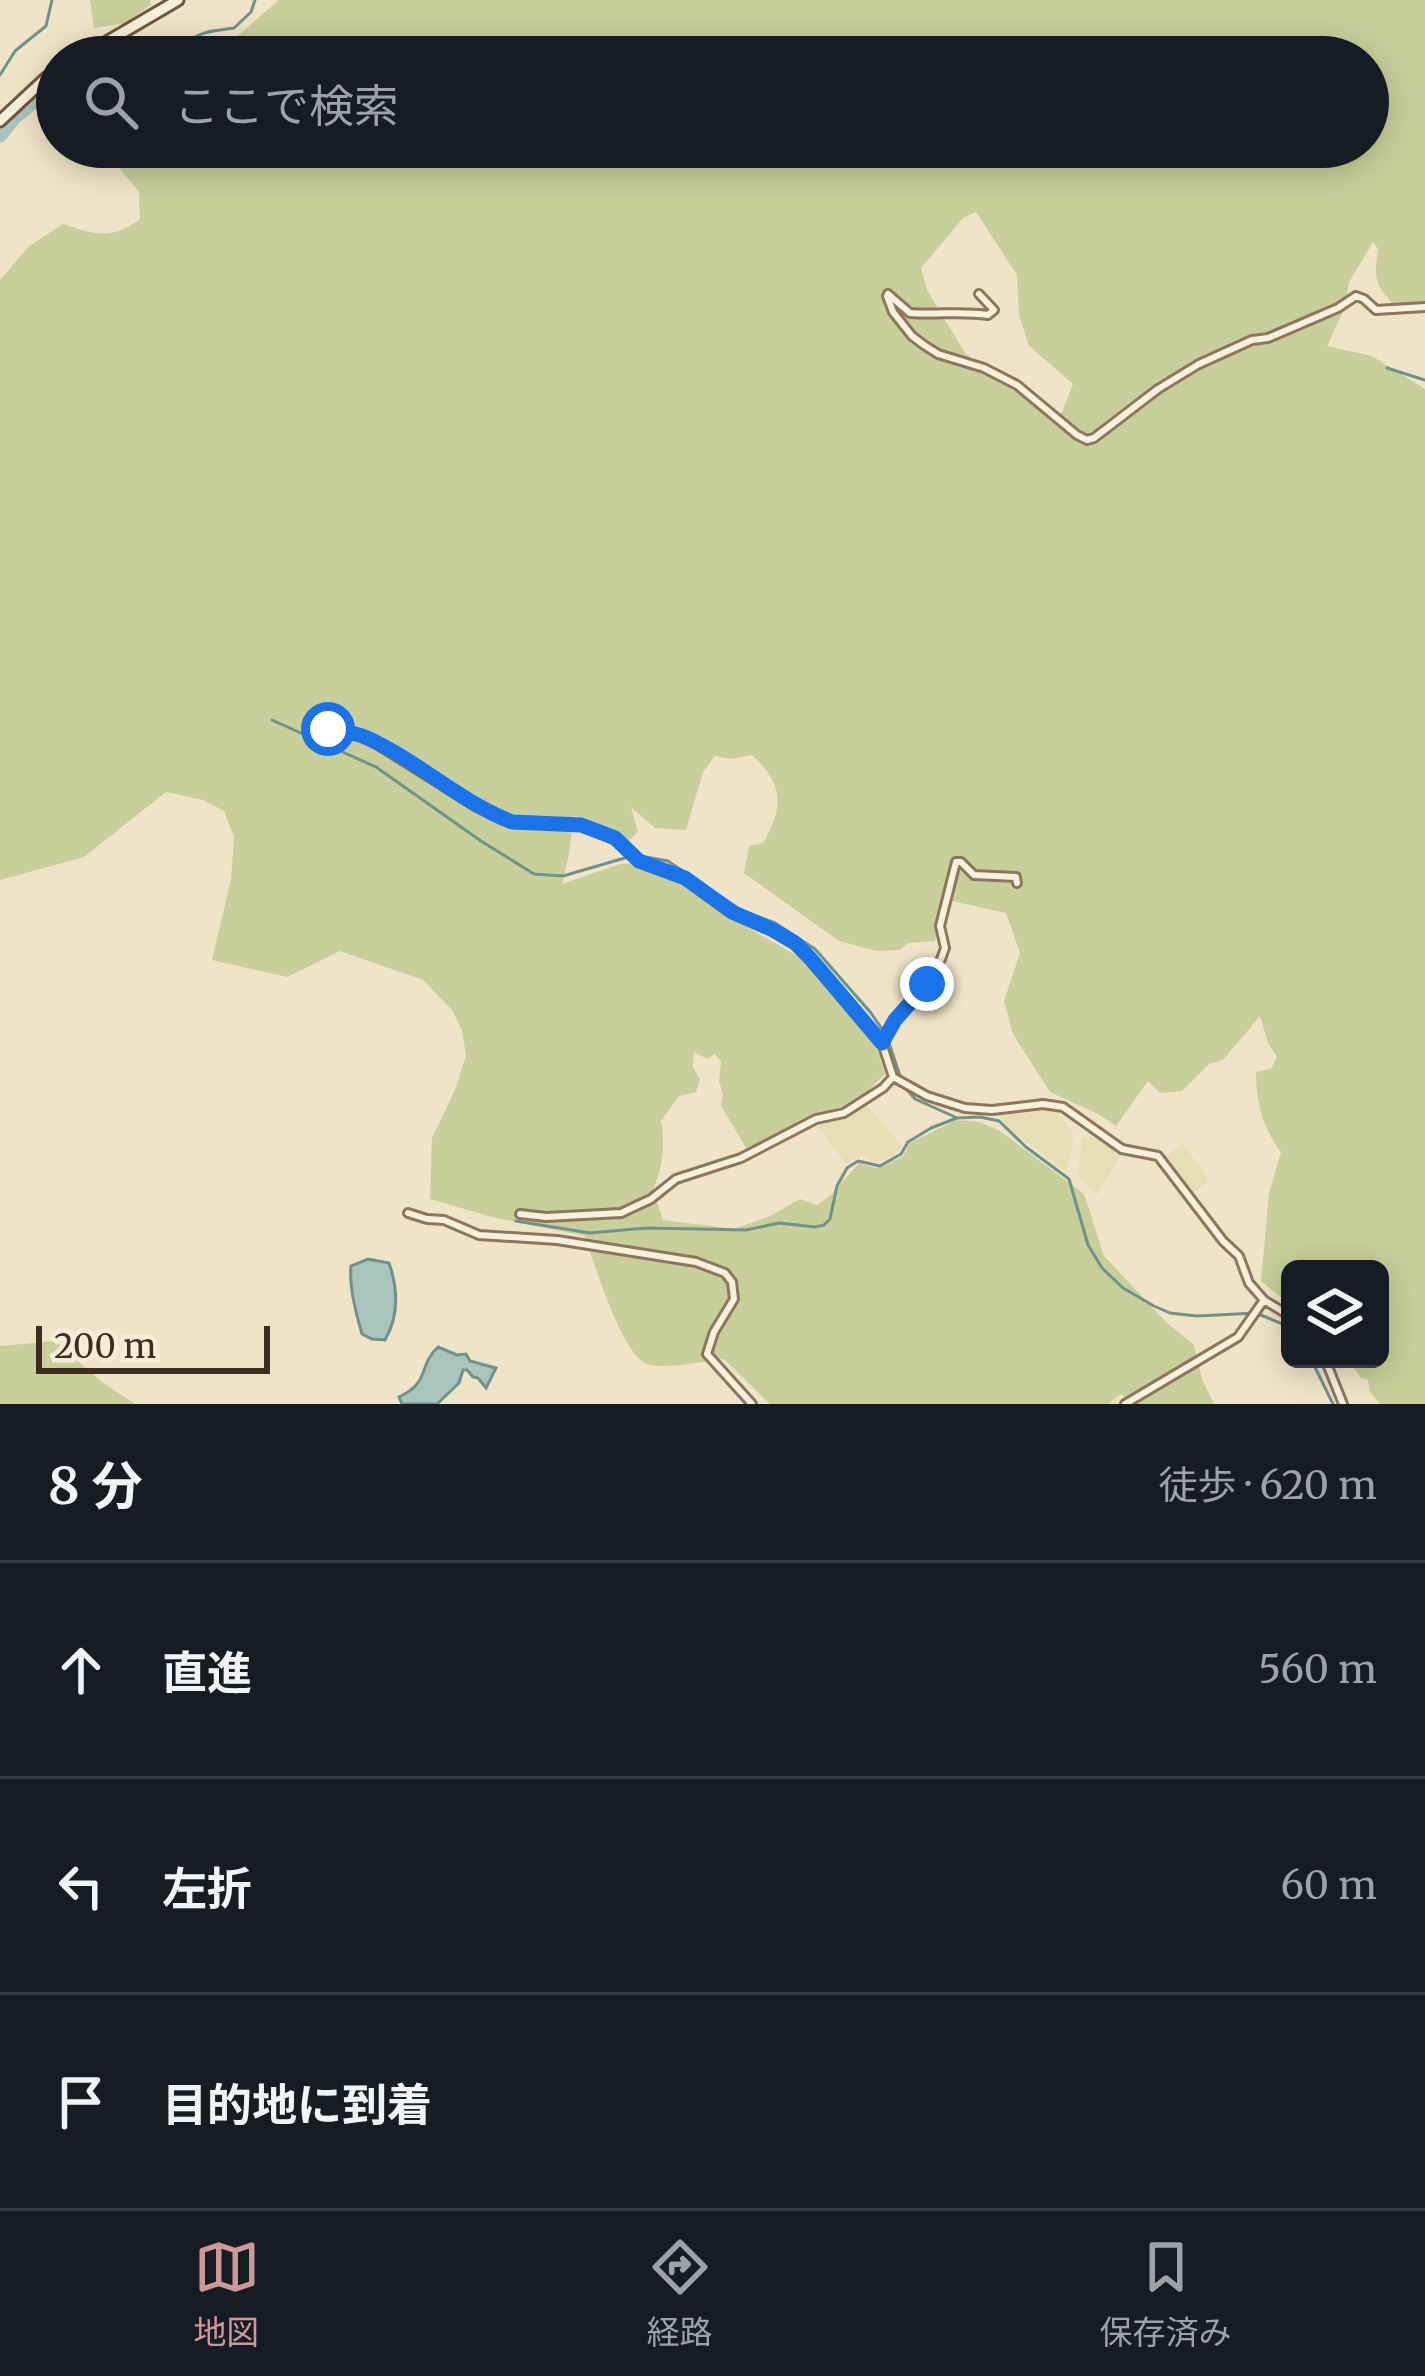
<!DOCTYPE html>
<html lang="ja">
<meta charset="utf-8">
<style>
body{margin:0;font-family:Merriweather,"Noto Sans JP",serif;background:#242831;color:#f1f3f6}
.controls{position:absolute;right:36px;bottom:36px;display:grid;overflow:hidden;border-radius:18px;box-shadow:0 6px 30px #0003}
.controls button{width:108px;height:108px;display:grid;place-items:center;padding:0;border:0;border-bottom:3px solid #363941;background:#171b24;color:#f1f3f6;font:60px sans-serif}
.scale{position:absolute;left:36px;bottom:30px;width:234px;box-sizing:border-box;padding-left:12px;border:6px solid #3d2e20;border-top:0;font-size:33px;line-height:42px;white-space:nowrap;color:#3d2e20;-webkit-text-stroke:9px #f7eed8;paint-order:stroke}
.stop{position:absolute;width:36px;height:36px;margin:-27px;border:9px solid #1a73e8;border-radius:50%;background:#fff}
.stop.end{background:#1a73e8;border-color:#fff;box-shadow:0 3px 12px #0008}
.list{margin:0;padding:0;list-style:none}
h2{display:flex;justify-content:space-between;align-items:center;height:156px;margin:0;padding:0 48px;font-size:51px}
h2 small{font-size:39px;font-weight:400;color:#9ea1a6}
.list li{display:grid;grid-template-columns:78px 1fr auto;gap:36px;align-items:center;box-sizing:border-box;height:216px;padding:0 48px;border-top:3px solid #363941}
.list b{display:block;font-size:45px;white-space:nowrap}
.list em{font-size:39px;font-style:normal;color:#9ea1a6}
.icon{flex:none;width:66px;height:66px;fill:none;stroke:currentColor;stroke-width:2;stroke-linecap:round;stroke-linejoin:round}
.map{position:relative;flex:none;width:1425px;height:1404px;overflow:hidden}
.search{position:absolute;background:#171b24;box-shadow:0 6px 30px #0003;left:36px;right:36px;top:36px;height:132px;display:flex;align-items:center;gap:30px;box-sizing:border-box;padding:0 42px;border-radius:66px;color:#9ea1a6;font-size:45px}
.sheet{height:804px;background:#171b24}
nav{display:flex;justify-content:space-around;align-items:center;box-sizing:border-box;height:168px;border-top:3px solid #363941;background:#171b24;font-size:33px;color:#9ea1a6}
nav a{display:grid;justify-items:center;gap:6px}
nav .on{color:#cc999b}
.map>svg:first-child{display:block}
.farmland{fill:#e6deb5}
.green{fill:#c9cf9b;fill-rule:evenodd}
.water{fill:#a9c4bc;stroke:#6f938a;stroke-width:3}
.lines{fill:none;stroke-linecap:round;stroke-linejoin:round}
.stream{stroke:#6f938a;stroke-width:3}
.river{stroke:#a9c4bc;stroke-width:14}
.minor-casing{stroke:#8d765c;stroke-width:12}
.secondary-casing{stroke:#6f573f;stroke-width:15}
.minor{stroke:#faf1dc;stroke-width:6}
.secondary{stroke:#faf1dc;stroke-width:9}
.route{stroke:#1a73e8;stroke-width:15}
</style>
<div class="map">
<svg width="1425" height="1404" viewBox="0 0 1425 1404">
<rect width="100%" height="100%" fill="#f0e4c8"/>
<path class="farmland" d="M866,1104L901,1145V1149L886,1159L875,1162L863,1155L846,1164L816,1124L833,1121Z
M1052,1110L1057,1112L1072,1131L1073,1145L1066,1171L1009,1129L999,1116L1007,1113Z
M1097,1136L1121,1155L1097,1195L1078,1175L1082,1139Z
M1183,1143L1207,1178L1208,1181L1194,1193L1166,1157Z"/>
<path class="green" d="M90,0H150L151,5L125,23L94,28Z
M279,0H1425V301L1395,306C1374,284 1374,279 1378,249L1373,242L1349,282L1345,307L1327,346L1372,356L1425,389V1404H1380L1370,1392L1368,1380L1361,1378L1347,1359H1380V1269H1290V1305L1261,1281L1269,1194L1281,1152C1263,1129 1256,1102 1256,1072L1271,1069L1277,1057L1268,1043L1260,1016L1223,1060L1209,1064L1182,1091L1160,1093L1148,1081L1116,1126L1098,1114L1050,1092L1013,1034L1004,1001L1020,953L1006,913L952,901L942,902L935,941L908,943L900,950L877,951L839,941L744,873L749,846L763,843C784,806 784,785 752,755L731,759L715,756L703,772L686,830L655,828L631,807L638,832L628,841L603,826L574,816L569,854L562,884L620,864L658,862L724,914L808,962L834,998L874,1040L885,1074L867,1092L845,1108L802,1119L771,1137L746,1148L721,1106L723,1095L719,1081L721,1062L715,1054L707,1059L694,1052L693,1067L700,1080L696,1092L679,1096L661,1121C666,1145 662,1169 653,1191L663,1220L734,1229L770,1216L800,1199L817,1205L830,1196L859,1163L876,1168L888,1164L903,1156L910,1143L956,1120L980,1122L1000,1131L1084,1194L1104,1256L1167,1323L1194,1345L1202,1379L1214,1404H1132L1121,1394L1108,1404H770L724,1359C705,1361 663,1370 647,1364C622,1355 594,1263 585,1236L492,1217L430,1199L432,1138L455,1090L466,1056L462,1031L452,1010L423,980L340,951L287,977L212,960L231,879L234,837L224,811L203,800L166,792L84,857L0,880V280L28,247L63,224C96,235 111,240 140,219L139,192L105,150V147H1368V57H200L241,33ZM976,212L1017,275L1019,315L1029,346L1073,384L1057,424L965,353L927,290L921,268L963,218Z
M55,1341L102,1382L135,1404H0V1346Z"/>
<path class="water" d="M368,1259L389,1263C398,1289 399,1316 385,1340L372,1339L362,1334C356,1313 349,1287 351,1266Z
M438,1347L457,1355L466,1354L470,1361L496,1368L486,1388L478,1378L473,1377L467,1370H463L459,1383L437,1404H402L399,1397C431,1382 418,1365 438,1347Z"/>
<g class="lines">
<path class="stream" d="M174,57C200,30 199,33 234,28L251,12L255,0
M0,75L15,51L46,26L52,0
M1387,368L1425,380
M272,720L376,767L481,841L534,874L563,876L635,855L668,861L741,910L775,923L815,949L871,1013L884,1032
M888,1040L900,1076
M903,1085L915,1099L955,1117
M516,1221L590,1233L646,1228L746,1230L779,1223L815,1227L824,1225L830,1219L837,1186L847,1168L858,1161L880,1166L901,1154L908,1142L931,1128L957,1118L980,1117L999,1121L1026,1147L1069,1179L1088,1245L1102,1268L1123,1288L1154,1306L1170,1313L1197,1316L1256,1313L1290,1327
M1311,1359L1333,1404"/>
<path class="river" d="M0,136L15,117L57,83"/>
<defs>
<path id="minor" d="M51,125L57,115
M979,294L994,310L988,315C962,311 937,315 910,313L888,294L887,296L893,312L912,336L924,345L938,354L984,368L1017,385L1077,435L1087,440L1094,438L1158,389L1199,364L1252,340L1268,338L1338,308L1356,296L1364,299L1376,310L1425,307
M329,729L367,738L475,806L512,822L581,825L615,838L639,861L685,878L732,912L773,930L795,943L849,1002L882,1043L893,1077L927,1096L965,1108L992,1110L1043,1104L1063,1107L1122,1149L1158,1156L1223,1241L1239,1256L1249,1283L1264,1300L1290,1316
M882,1043L895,1020L921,994L941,959L945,948L940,926L956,862H961L974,875L1016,877L1017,883
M408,1213L427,1219L444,1220L479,1235L557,1240L696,1262L725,1273L732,1282L734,1299L714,1332L707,1354L752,1404
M520,1214L546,1217L621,1213L651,1199L676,1179L741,1158L816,1119L844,1113L883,1088L893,1077
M1325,1359L1343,1404
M1125,1404L1238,1337L1264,1300"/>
<path id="secondary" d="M81,57L178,0
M0,121L46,78L57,71"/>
</defs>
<use href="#minor" class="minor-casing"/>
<use href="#secondary" class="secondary-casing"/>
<use href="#minor" class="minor"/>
<use href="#secondary" class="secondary"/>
</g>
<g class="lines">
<path class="route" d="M328,729C341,731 354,732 365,737C417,760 458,801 512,822L581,825L597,831L615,838L639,861L685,878L732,912L773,930L795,943L810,958L882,1043L895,1020L927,984"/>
</g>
</svg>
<div class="controls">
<button><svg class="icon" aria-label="layers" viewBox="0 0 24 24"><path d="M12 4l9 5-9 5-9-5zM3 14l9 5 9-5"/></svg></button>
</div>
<div class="scale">200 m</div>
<div class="stop" style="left:328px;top:729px"></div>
<div class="stop end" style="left:927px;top:984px"></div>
<div class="search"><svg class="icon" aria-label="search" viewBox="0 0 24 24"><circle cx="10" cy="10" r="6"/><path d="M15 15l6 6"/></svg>ここで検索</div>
</div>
<section class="sheet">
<h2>8 分<small>徒歩 · 620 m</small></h2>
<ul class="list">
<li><svg class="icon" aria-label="ahead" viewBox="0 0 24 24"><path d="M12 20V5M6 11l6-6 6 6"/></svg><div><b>直進</b></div><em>560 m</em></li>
<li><svg class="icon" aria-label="left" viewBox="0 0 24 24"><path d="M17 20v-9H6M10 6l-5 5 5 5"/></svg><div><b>左折</b></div><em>60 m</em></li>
<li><svg class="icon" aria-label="arrive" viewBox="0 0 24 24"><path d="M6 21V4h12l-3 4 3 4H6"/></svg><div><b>目的地に到着</b></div></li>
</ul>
</section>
<nav>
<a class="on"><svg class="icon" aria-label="map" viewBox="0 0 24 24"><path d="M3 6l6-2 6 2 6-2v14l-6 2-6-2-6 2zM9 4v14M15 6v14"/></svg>地図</a>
<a><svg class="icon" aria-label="directions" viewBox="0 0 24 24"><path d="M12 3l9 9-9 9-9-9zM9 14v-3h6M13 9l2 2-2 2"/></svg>経路</a>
<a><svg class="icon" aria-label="saved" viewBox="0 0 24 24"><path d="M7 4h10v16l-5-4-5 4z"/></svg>保存済み</a>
</nav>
